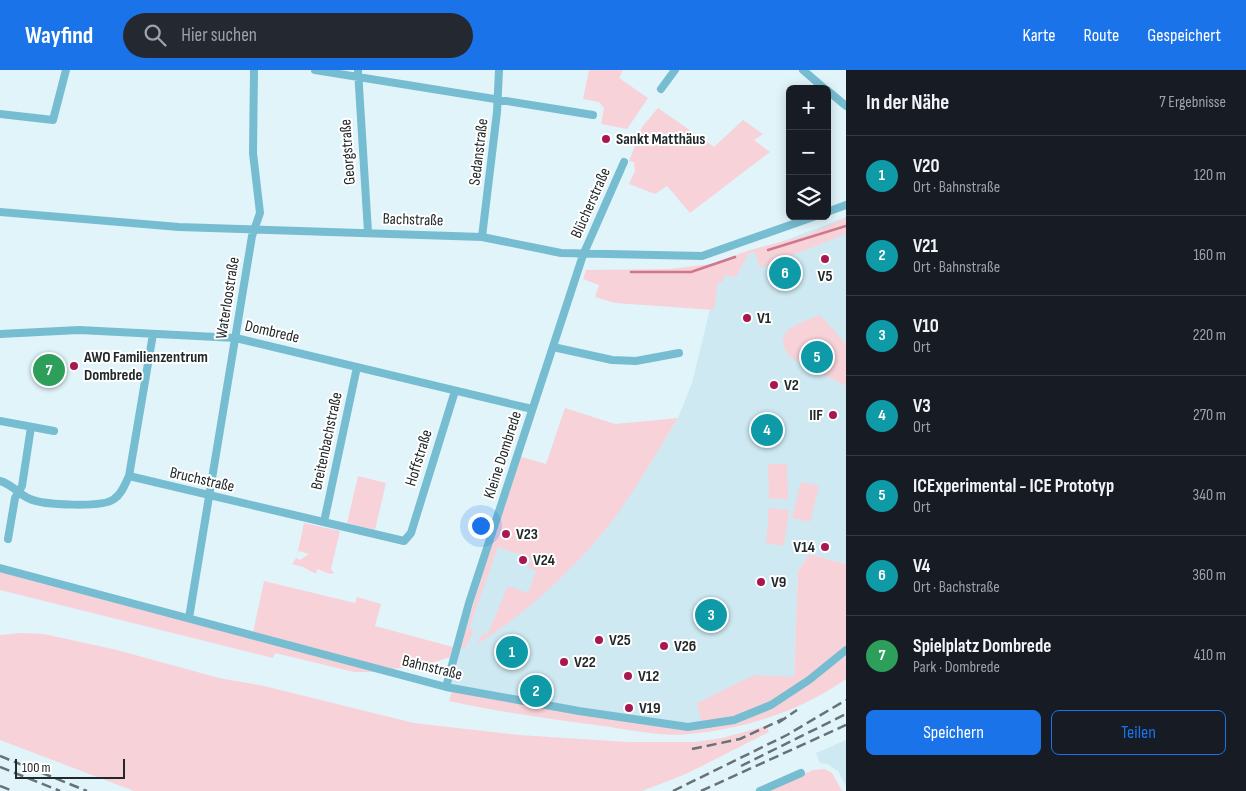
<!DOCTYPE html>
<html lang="de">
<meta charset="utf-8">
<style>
body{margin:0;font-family:"Sofia Sans Condensed",sans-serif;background:#242831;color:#f1f3f6}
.controls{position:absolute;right:15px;top:15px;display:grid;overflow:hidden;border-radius:8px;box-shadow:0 2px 12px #0003}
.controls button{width:45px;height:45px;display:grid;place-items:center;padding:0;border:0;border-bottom:1px solid #363941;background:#171b24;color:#f1f3f6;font:25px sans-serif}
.scale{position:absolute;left:15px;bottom:12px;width:110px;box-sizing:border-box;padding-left:5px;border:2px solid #22292b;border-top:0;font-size:14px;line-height:18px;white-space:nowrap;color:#22292b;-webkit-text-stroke:4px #fff;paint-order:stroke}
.you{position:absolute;left:480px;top:455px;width:18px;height:18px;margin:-12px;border:4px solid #fff;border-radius:50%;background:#1a73e8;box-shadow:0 0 0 8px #1a73e833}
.badge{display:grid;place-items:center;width:32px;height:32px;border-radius:50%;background:#1a73e8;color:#fff;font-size:16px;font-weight:700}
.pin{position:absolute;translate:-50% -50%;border:2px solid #fff;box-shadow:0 1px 5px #0006}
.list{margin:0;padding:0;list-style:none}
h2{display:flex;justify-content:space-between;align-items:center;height:65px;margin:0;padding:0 20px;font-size:21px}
h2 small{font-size:16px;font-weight:400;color:#9ea1a6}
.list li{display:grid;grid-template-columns:32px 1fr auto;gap:15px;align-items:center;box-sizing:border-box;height:80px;padding:0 20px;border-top:1px solid #363941}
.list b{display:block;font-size:19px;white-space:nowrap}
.list p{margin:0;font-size:16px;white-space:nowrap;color:#9ea1a6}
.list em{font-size:16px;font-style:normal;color:#9ea1a6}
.actions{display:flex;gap:10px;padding:15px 20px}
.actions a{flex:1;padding:11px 0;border:1px solid #1a73e8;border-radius:8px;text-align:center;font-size:18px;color:#1a73e8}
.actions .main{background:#1a73e8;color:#fff}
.icon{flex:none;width:28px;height:28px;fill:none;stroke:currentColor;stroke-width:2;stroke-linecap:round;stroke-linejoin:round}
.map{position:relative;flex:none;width:846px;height:721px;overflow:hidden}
header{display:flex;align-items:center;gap:30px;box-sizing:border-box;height:70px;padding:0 25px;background:#1a73e8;color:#fff}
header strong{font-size:24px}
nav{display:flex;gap:28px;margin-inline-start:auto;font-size:18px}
.search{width:350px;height:45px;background:#242831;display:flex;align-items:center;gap:12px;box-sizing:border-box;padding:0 18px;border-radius:28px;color:#9ea1a6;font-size:19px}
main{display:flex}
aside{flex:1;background:#171b24}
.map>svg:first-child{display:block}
.built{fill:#cee9f2}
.green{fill:#f8d2d9}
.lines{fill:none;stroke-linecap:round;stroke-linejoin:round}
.stream{stroke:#ce788c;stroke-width:2.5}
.minor{stroke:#77bdd1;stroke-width:8}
.rail{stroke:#677276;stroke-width:2.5;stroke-dasharray:10 5;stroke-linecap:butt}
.poi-dot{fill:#a91750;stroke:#fff;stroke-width:2}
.labels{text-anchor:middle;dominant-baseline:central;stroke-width:4;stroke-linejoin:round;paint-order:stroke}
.poi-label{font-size:16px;font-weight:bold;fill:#22292b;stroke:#fff;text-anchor:start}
.street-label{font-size:16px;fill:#22292b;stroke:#fff}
</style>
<header>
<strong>Wayfind</strong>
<div class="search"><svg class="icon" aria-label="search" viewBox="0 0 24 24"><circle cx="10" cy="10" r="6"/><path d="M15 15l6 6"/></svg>Hier suchen</div>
<nav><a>Karte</a><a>Route</a><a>Gespeichert</a></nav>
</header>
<main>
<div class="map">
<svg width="846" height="721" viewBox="0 0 846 721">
<rect width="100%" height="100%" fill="#e1f4fa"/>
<path class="built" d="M846,147V494L809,484L798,501L794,607L702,654L687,655L448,615L500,451L603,462L634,419L678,348L692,313L712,231L711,194L755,182Z
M846,670V716L838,701L827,694L820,693L816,683Z"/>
<path class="green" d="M589,0H623L619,8L648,28L627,59L601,54L604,38L599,32L583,29Z
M658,38L714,77L743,50L763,64L754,70L770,82L690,143L667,116L655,124L629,114L635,101L634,92L629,91L642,57Z
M846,148V164L760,198L755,182L748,184L736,207L724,205L723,212H718L714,240L615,233L595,227L599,215L583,209L586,200L669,199L711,194L750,180L807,165Z
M820,245L846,274V316L791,288C768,261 800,253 820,245Z
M565,338L615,354L678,348C659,379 641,410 621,439C584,490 531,541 477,574L482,564L488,563L508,516L528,523L536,501L528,497L531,488L498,477L469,559L474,560L465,578H460L519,386L546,394Z
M768,394H787L788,429H769Z
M358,406L386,413L375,460L347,453Z
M801,412L819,416L810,452L792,448Z
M769,438L789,440L784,476L766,473Z
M304,453L340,461L331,499L334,503L330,504L317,499L316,504L303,497L292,494L296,488L300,490L309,484L299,481L297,486Z
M809,484L846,494V575L809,606L796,621L846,586V609C801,641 744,659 690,664C661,667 631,660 603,656C551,649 500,642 449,631L452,621L681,660L703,659L697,633L754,605L794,607L798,501Z
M0,498L375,602H354L275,583L273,588L0,520Z
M264,511L355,533L357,527L381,534L375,556L453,577L450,587L422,596L390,599L253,563Z
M21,563L44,564L117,580L219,608L264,616L414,653L519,665L628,672H695L722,668L766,656L769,662L686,704L642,721H134L0,670V565Z
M824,699L832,703L842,721H765L813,700Z"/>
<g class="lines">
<path class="stream" d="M768,180L846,156
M631,202H691L735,187"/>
<path class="minor" d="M315,0L593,45
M358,0L368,162
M803,0L825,19
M661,19L675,0
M827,20L846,36
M0,44L53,50L66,0
M0,142L179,157L482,167L561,183L702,186L816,146
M827,142L846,135
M482,167L497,42L499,0
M0,264L79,260L236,268L532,339
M553,277L612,290L636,291L679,283
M0,351L54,361
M129,406L404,471L411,463L455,321
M0,411C12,414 18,424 30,429C43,435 103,438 114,429C122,424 125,414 129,406L153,264
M324,452L357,297
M8,469L15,428L22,416L31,357
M0,498L446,617L579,641L688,657L734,650L771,635L809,610L846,580
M189,548L252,166L260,143L253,83L254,0
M446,617L469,533L583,185L624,92
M760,721L801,703"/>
<path class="rail" d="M778,653L797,640
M692,679L740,669L783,649
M0,686L87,721
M741,696L846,644
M0,697L60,721
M0,716L13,721
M673,721L787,665L846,630
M701,721L846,655"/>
</g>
<g class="poi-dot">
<circle cx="606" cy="69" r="5"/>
<circle cx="825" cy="189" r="5"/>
<circle cx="747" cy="248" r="5"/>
<circle cx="74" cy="296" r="5"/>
<circle cx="774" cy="315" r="5"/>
<circle cx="833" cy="345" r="5"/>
<circle cx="506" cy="464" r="5"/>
<circle cx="825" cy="477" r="5"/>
<circle cx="523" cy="490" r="5"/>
<circle cx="761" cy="512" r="5"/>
<circle cx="599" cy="570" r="5"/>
<circle cx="664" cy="576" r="5"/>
<circle cx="564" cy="592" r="5"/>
<circle cx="628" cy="606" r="5"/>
<circle cx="629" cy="638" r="5"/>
</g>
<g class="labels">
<g class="poi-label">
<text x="616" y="69">Sankt Matthäus</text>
<text x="825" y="206" text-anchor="middle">V5</text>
<text x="757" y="248">V1</text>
<text x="84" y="287">AWO Familienzentrum<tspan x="84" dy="18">Dombrede</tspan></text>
<text x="784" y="315">V2</text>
<text x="823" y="345" text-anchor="end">IIF</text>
<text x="516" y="464">V23</text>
<text x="815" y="477" text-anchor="end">V14</text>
<text x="533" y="490">V24</text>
<text x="771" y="512">V9</text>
<text x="609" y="570">V25</text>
<text x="674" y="576">V26</text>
<text x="574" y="592">V22</text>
<text x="638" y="606">V12</text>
<text x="639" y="638">V19</text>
</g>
<g class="street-label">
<text transform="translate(348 82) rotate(-94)">Georgstraße</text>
<text transform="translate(479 82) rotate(-83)">Sedanstraße</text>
<text transform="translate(591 133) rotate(-66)">Blücherstraße</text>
<text transform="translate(413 150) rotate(2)">Bachstraße</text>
<text transform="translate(228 228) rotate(-81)">Waterloostraße</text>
<text transform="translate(272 262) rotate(13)">Dombrede</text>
<text transform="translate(327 371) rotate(-78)">Breitenbachstraße</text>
<text transform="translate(503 385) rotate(-72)">Kleine Dombrede</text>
<text transform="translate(419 388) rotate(-73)">Hoffstraße</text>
<text transform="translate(202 410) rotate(13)">Bruchstraße</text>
<text transform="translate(432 598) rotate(14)">Bahnstraße</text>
</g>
</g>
</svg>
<div class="controls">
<button>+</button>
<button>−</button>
<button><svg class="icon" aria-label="layers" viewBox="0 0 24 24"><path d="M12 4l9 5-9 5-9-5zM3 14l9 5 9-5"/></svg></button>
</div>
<div class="scale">100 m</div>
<div class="you"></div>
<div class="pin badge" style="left:512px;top:582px;background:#0f9aa8">1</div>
<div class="pin badge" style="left:536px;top:621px;background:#0f9aa8">2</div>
<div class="pin badge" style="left:711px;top:545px;background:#0f9aa8">3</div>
<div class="pin badge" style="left:767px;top:360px;background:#0f9aa8">4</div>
<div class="pin badge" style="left:817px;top:287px;background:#0f9aa8">5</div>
<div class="pin badge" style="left:785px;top:203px;background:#0f9aa8">6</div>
<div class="pin badge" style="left:49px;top:300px;background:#2e9e5b">7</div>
</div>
<aside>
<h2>In der Nähe<small>7 Ergebnisse</small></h2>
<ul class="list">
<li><span class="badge" style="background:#0f9aa8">1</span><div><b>V20</b><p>Ort · Bahnstraße</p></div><em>120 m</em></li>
<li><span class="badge" style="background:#0f9aa8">2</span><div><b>V21</b><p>Ort · Bahnstraße</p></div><em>160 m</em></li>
<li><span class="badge" style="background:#0f9aa8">3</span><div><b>V10</b><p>Ort</p></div><em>220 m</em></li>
<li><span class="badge" style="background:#0f9aa8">4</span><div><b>V3</b><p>Ort</p></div><em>270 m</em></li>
<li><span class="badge" style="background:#0f9aa8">5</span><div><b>ICExperimental - ICE Prototyp</b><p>Ort</p></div><em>340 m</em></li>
<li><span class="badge" style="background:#0f9aa8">6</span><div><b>V4</b><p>Ort · Bachstraße</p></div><em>360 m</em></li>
<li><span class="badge" style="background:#2e9e5b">7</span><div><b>Spielplatz Dombrede</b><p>Park · Dombrede</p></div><em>410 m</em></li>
</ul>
<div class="actions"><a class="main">Speichern</a><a>Teilen</a></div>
</aside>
</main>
